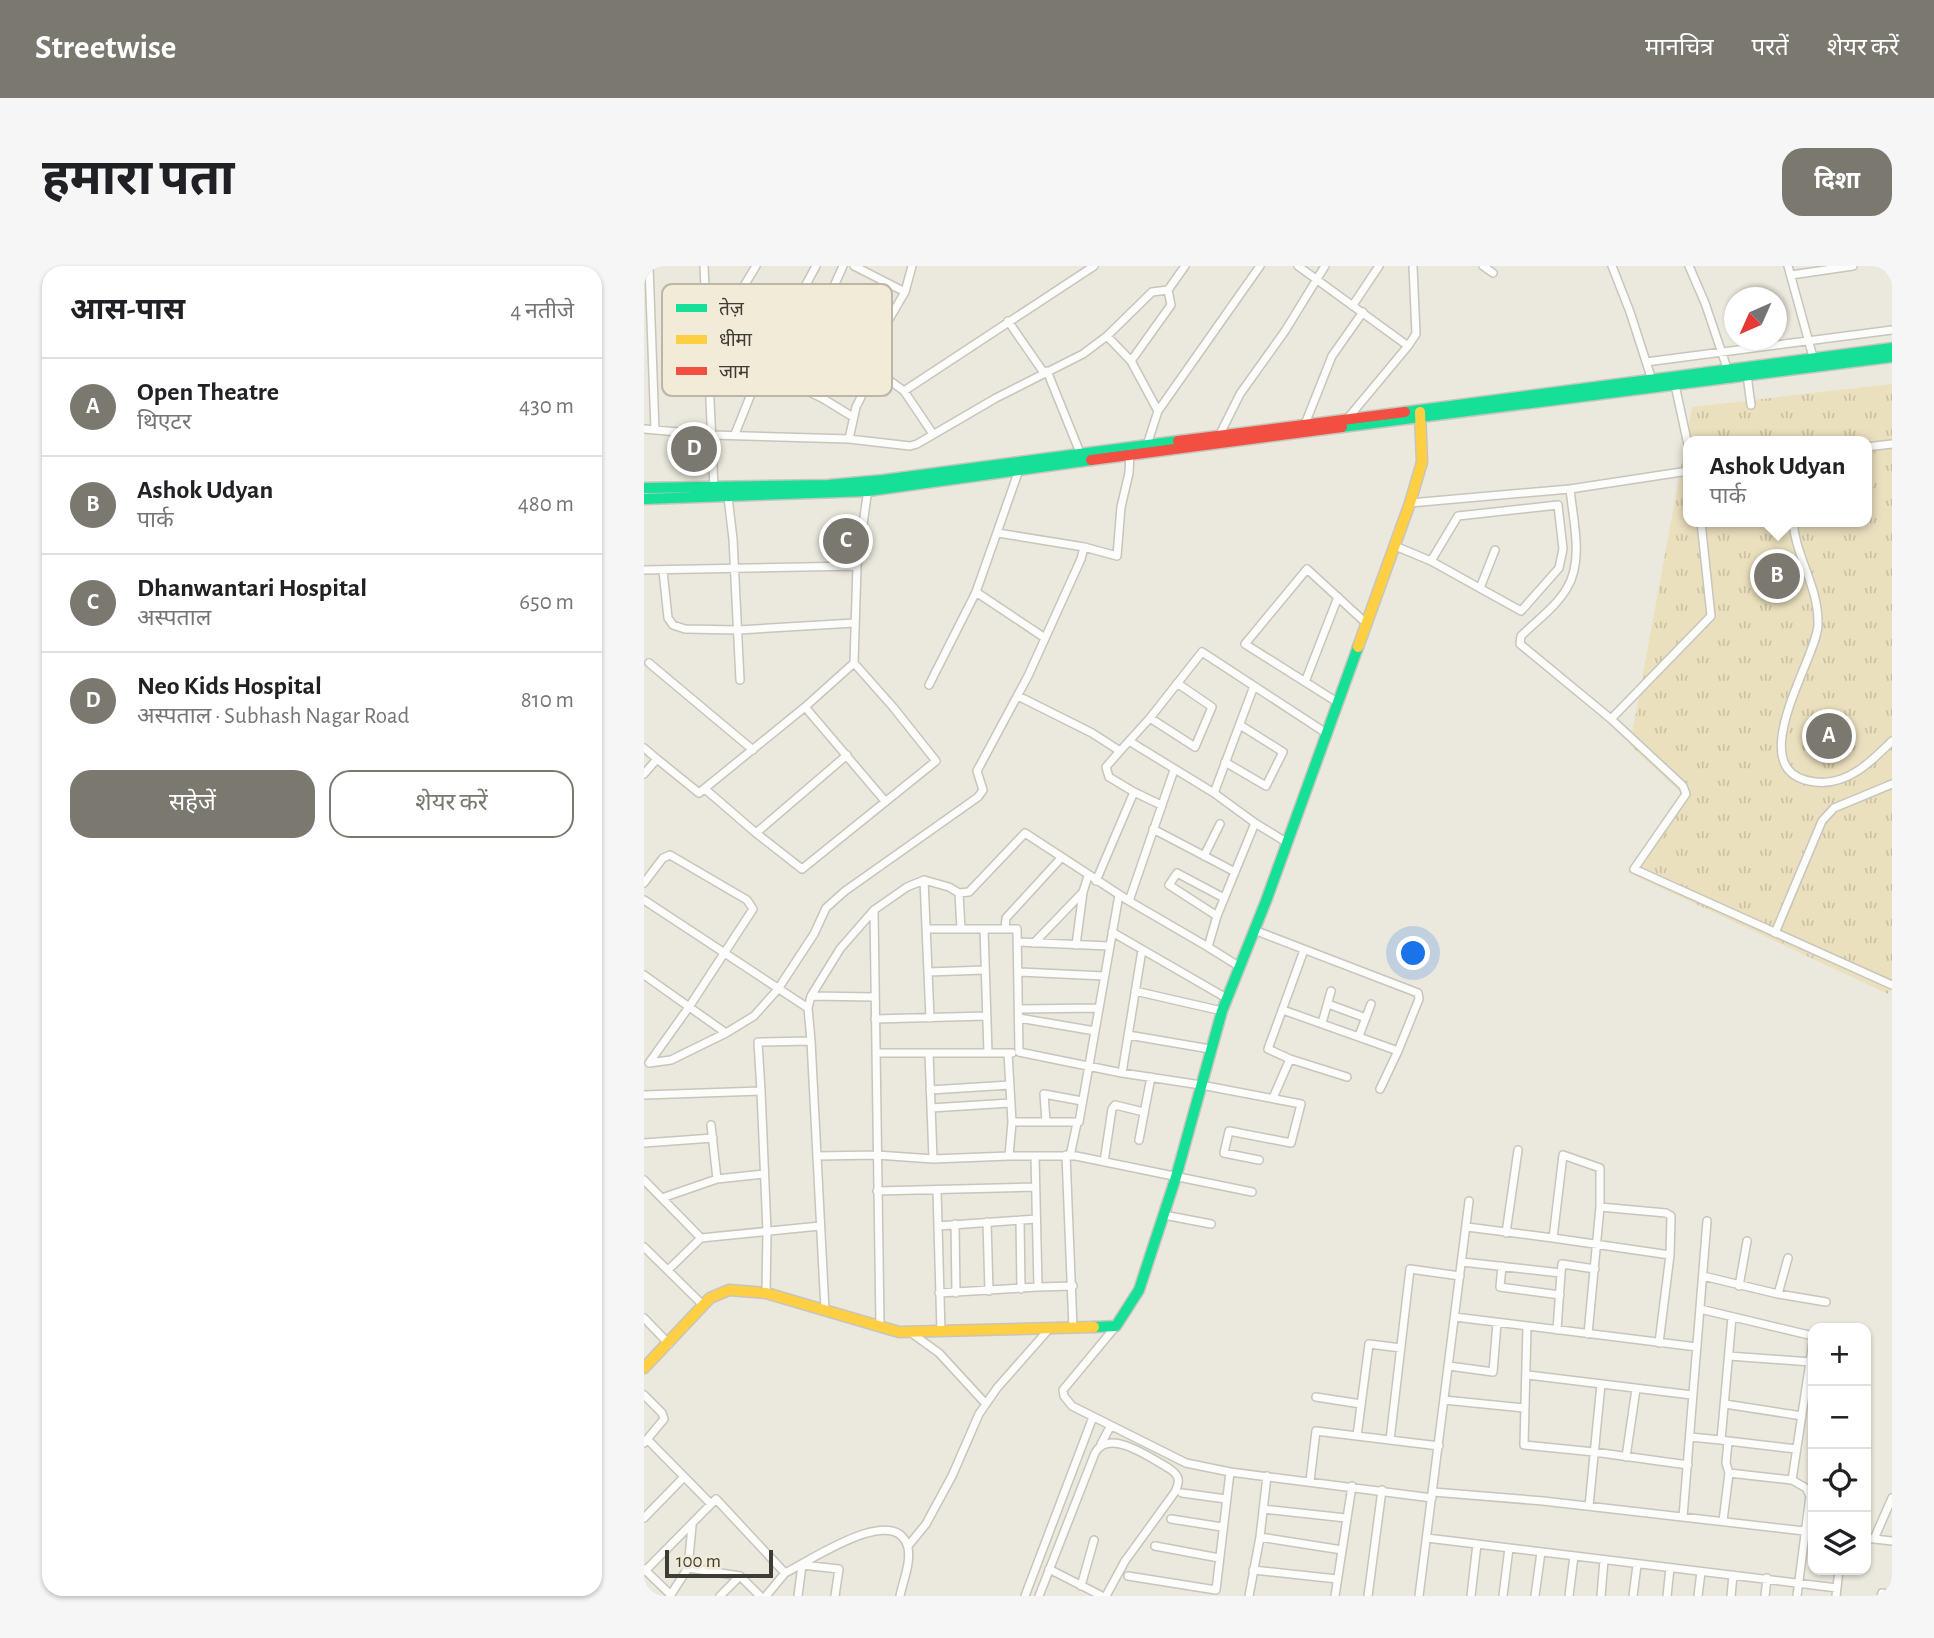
<!DOCTYPE html>
<html lang="hi">
<meta charset="utf-8">
<style>
body{margin:0;font-family:"Alegreya Sans","Noto Sans Devanagari",sans-serif;background:#f6f6f6;color:#202124}
.controls{position:absolute;right:21px;bottom:21px;display:grid;overflow:hidden;border-radius:14px;box-shadow:0 2px 5px #0004}
.controls button{width:63px;height:63px;display:grid;place-items:center;padding:0;border:0;border-bottom:2px solid #e0e0e0;background:#fff;color:#202124;font:35px sans-serif}
.compass{position:absolute;left:1080px;top:21px;width:63px;height:63px;border-radius:50%;background:#fff;box-shadow:0 2px 5px #0004;rotate:225deg}
.scale{position:absolute;left:21px;bottom:18px;width:108px;box-sizing:border-box;padding-left:7px;border:4px solid #3f3c35;border-top:0;font-size:19px;line-height:24px;white-space:nowrap;color:#3f3c35;-webkit-text-stroke:5px #f1ebd7;paint-order:stroke}
.you{position:absolute;left:770px;top:688px;width:24px;height:24px;margin:-18px;border:5px solid #fff;border-radius:50%;background:#1a73e8;box-shadow:0 0 0 10px #1a73e833}
.badge{display:grid;place-items:center;width:46px;height:46px;border-radius:50%;background:#7b7870;color:#fff;font-size:23px;font-weight:700}
.pin{position:absolute;translate:-50% -50%;border:4px solid #fff;box-shadow:0 2px 7px #0006}
.popup{position:absolute;left:1039px;top:170px;width:189px;height:91px;box-sizing:border-box;display:grid;place-content:center;border-radius:14px;background:#fff;filter:drop-shadow(0 2px 5px #0005);font-size:23px;white-space:nowrap;color:#757577}
.popup b{font-size:26px;color:#202124}
.popup::after{content:'';position:absolute;left:50%;top:100%;margin-left:-14px;border:14px solid transparent;border-top-color:#fff}
.list{margin:0;padding:0;list-style:none}
h2{display:flex;justify-content:space-between;align-items:center;height:91px;margin:0;padding:0 28px;font-size:30px}
h2 small{font-size:23px;font-weight:400;color:#757577}
.list li{display:grid;grid-template-columns:46px 1fr auto;gap:21px;align-items:center;box-sizing:border-box;height:98px;padding:0 28px;border-top:2px solid #e0e0e0}
.list b{display:block;font-size:26px;white-space:nowrap}
.list p{margin:0;font-size:23px;white-space:nowrap;color:#757577}
.list em{font-size:23px;font-style:normal;color:#757577}
.actions{display:flex;gap:14px;padding:21px 28px}
.actions a{flex:1;padding:16px 0;border:2px solid #7b7870;border-radius:21px;text-align:center;font-size:24px;color:#7b7870}
.actions .main{background:#7b7870;color:#fff}
.icon{flex:none;width:38px;height:38px;fill:none;stroke:currentColor;stroke-width:2;stroke-linecap:round;stroke-linejoin:round}
.map{position:relative;flex:none;width:1248px;height:1330px;overflow:hidden;border-radius:21px}
header{display:flex;align-items:center;gap:42px;box-sizing:border-box;height:98px;padding:0 35px;background:#7b7870;color:#fff}
header strong{font-size:33px}
nav{display:flex;gap:38px;margin-inline-start:auto;font-size:24px}
.intro{display:flex;align-items:center;justify-content:space-between;box-sizing:border-box;height:168px;padding:0 42px}
h1{margin:0;font-size:49px}
.button{padding:18px 32px;border-radius:21px;background:#7b7870;color:#fff;font-size:24px;font-weight:700}
main{display:flex;gap:42px;padding:0 42px}
aside{flex:1;background:#fff;border-radius:21px;box-shadow:0 2px 5px #0004}
.map>svg:first-child{display:block}
.park{fill:url(#park-tufts);fill-rule:evenodd}
.lines{fill:none;stroke-linecap:round;stroke-linejoin:round}
.street-casing{stroke:#c7c5bc;stroke-width:10}
.fast-casing{stroke:#c7c5bc;stroke-width:13}
.slow-casing{stroke:#c7c5bc;stroke-width:13}
.jam-casing{stroke:#c7c5bc;stroke-width:13}
.street{stroke:#fcfcfa;stroke-width:7}
.fast{stroke:#16e098;stroke-width:10}
.slow{stroke:#ffcf43;stroke-width:10}
.jam{stroke:#f24e42;stroke-width:10}
.key{fill:#f1ebd7;stroke:#bcb6a6;stroke-width:2}
.key-label{font-size:19px;fill:#3f3c35}
</style>
<header>
<strong>Streetwise</strong>
<nav><a>मानचित्र</a><a>परतें</a><a>शेयर करें</a></nav>
</header>
<div class="intro"><h1>हमारा पता</h1><a class="button">दिशा</a></div>
<main>
<aside>
<h2>आस-पास<small>4 नतीजे</small></h2>
<ul class="list">
<li><span class="badge">A</span><div><b>Open Theatre</b><p>थिएटर</p></div><em>430 m</em></li>
<li><span class="badge">B</span><div><b>Ashok Udyan</b><p>पार्क</p></div><em>480 m</em></li>
<li><span class="badge">C</span><div><b>Dhanwantari Hospital</b><p>अस्पताल</p></div><em>650 m</em></li>
<li><span class="badge">D</span><div><b>Neo Kids Hospital</b><p>अस्पताल · Subhash Nagar Road</p></div><em>810 m</em></li>
</ul>
<div class="actions"><a class="main">सहेजें</a><a>शेयर करें</a></div>
</aside>
<div class="map">
<svg width="1248" height="1330" viewBox="0 0 1248 1330">
<defs>
<pattern id="park-tufts" width="24" height="20" patternUnits="userSpaceOnUse" patternTransform="scale(1.75)"><rect width="24" height="20" fill="#ebe0be"/><path d="M3 7l-1-3M5 7V3M7 7l1-3M15 17l-1-3M17 17v-4M19 17l1-3" fill="none" stroke="#cbc1a4"/></pattern>
</defs>
<rect width="100%" height="100%" fill="#ebe8dd"/>
<path class="park" d="M1248,118V719L1244,728L983,606L1038,528L986,479L1048,141ZM1044,175H1222V256H1044Z"/>
<g class="lines">
<defs>
<path id="street" d="M5,0L11,164
M60,0L70,223
M199,0L186,29L239,66
M210,0L261,26L268,0
M654,0L764,80L772,68L769,0
M839,0L849,7
M968,0L986,46L1007,111
M1045,0L1061,37L1083,102
M1144,0L1169,91
M1147,9L1209,0
M126,37L139,47L117,103L178,132L209,151
M709,39L735,0
M139,47L220,96
M145,50L172,0
M364,55L400,107
M463,70L487,95
M65,78L112,0
M65,89L117,103L91,168
M1002,96L1248,64
M403,105L437,189
M1103,109L1107,139
M1031,119L1044,179
M260,125L220,96L261,26
M178,132L204,86
M514,145L487,95L527,39L524,24L541,0
M704,152L764,80
M661,158L688,90L719,46
M0,163L68,169L205,173L212,141L231,103
M289,168L260,125L450,0
M575,170L596,128L641,65L681,0
M205,173L266,180L273,178L352,132L439,88L463,70L508,26L524,24
M1222,181L1248,178
M502,182L514,145L616,0
M926,223C929,254 940,294 923,322C912,341 892,355 877,370L876,378L967,453
M84,231L89,273L96,414
M766,237L926,223L1044,205
M1057,256L1067,350L967,453L1039,520L1042,528L990,603L1248,719
M1149,256C1152,292 1175,321 1174,359C1173,393 1094,507 1171,516C1203,520 1227,496 1248,475
M354,267L440,281
M751,280L787,295L877,345L915,302L919,283L914,239L814,250L787,295
M213,300L210,397L161,441L241,535
M0,304L213,300L224,223
M19,305L24,352L29,359L41,363L95,364L210,357
M836,322L851,284
M332,326L401,372
M5,397L109,484
M661,416L694,331
M285,419L332,326L375,204
M610,420L570,527L611,557L642,576
M374,430L448,467L476,485L506,452L558,386L682,467
M693,436L601,378L663,303L723,358
M506,452L551,481L568,441L533,417
M485,475L570,527
M0,482L13,493
M476,485L462,501L465,511L490,526
M581,496L622,520L639,486L596,459
M530,504L485,635L564,681
M0,508L13,493L55,527L161,441
M61,523L112,567L203,489
M509,563L591,606
M112,567L158,603L292,495L249,441L210,397
M560,590L576,558
M280,614L286,752
M452,615L490,526L517,539
M0,617L19,592L26,589L103,634L109,643L45,741L5,797
M315,627L317,663
M0,634L164,742L167,775L114,776L117,825L0,829
M573,650L525,619L533,607L580,632
M283,663H373L375,786L478,807L557,819L657,838L647,877L585,865L580,887L615,894
M340,663L344,787
M361,663L362,652L417,592
M610,664L774,727L775,733L754,785L639,744
M468,666L584,733
M1131,667L1178,555L1190,542L1248,518
M374,676L465,680
M390,677L439,626
M432,679L439,626L444,610
M660,684L624,783L646,793L703,811
M596,701L564,681L573,650L611,557
M284,706L341,704
M376,706L460,710
M0,709L82,767L110,750L134,723L170,668L182,642L201,625L334,531L339,524L333,505L384,410L437,293L440,281L473,290L477,241L485,207L486,187
M491,725L578,745
M167,730L196,683L230,644
M684,738L722,752
M164,742L167,730L230,731
M375,743L455,742
M375,752L451,765
M231,753L342,750
M678,757L687,725
M484,769L566,783
M715,770L727,738
M167,775L181,1044
M232,787H368
M285,787L289,893
M5,797L27,794L82,767
M478,807L498,684
M736,823L754,785
M286,824L366,819
M117,825L123,965L122,1027
M629,832L646,793
M287,842L366,837
M368,856H435L475,629
M402,856L400,828L438,835
M67,859L73,913
M495,874L507,811
M0,877L69,872
M422,889L429,1062
M173,890L233,889L289,893L365,890L368,856L364,787
M365,890H432L608,926
M426,890L433,857
M460,896L468,843L471,839L500,846
M0,914L57,972L24,1004
M293,924L297,1066
M233,925L391,921
M18,932L73,913L120,908
M956,941L1022,947L1027,950L1026,989L1015,1077
M520,949L567,958
M376,954L377,1023
M343,956L345,1025
M311,958L312,1027
M294,960L392,953
M823,961L909,972L919,889L956,902V941L944,1068
M862,967L874,884
M57,972L176,960
M909,972L1026,989
M0,981L59,1039
M818,996L917,1007L913,1064
M858,1000L856,1021L916,1029
M917,1007L918,998L951,1003
M1059,1010L1134,1028L1182,1036
M1095,1020L1103,975
M394,1021L429,1020
M295,1027L394,1021L391,890
M1134,1028L1144,992
M1056,1043L1169,1070
M811,1051L1053,1081
M0,1052L25,1078
M236,1060L230,644L263,621L280,614L305,621L315,627L325,626L381,567L485,635
M472,1060L419,1124L420,1130L428,1140L542,1197L586,1206L788,1232
M883,1060L880,1179L950,1186L1044,1199
M266,1066L295,1087L342,1138
M1085,1090L1167,1096
M805,1100L849,1106L853,1057
M884,1109L1048,1129
M0,1129L18,1147L20,1153L0,1177
M672,1131L717,1138
M800,1134L880,1142
M1081,1138L1158,1150
M713,1170L725,1078L757,1082
M1046,1171L1077,1174
M3,1173L67,1238
M746,1174L766,1003L816,1010
M1084,1175L1077,1174L1088,1051
M457,1178L466,1161
M982,1191L992,1123
M1085,1207L1148,1214L1169,1076
M1148,1214L1162,1222L1166,1230L1153,1330
M666,1215L672,1165L795,1180
M789,1226L899,1235L1169,1266
M538,1227L582,1233
M945,1240L957,1118
M619,1243L702,1252
M1039,1251L1063,955
M0,1252L40,1211
M527,1253L578,1261
M1079,1255L1085,1207L1082,1197L1084,1175L1152,1183
M48,1260L44,1302L96,1310L116,1330
M616,1271L698,1284
M783,1272L1193,1322
M1222,1272L1248,1275
M1230,1273L1248,1232
M264,1280L282,1258L308,1210L335,1148L353,1122L405,1063
M511,1280L575,1292
M0,1303L27,1329
M405,1303L458,1330
M609,1304L693,1313
M1,1305L72,1233L141,1307C163,1297 253,1234 264,1282C267,1297 259,1315 256,1330
M484,1310L572,1324L586,1206
M437,1320L450,1274
M26,1330L44,1302
M76,1330L96,1310
M122,1330L141,1307
M154,1330L158,1299L195,1303L191,1330
M381,1330L449,1151
M395,1330L451,1187C465,1161 508,1193 526,1203C536,1210 536,1215 531,1226L481,1295L462,1330
M605,1330L616,1271L623,1210
M691,1330L708,1220
M724,1330L738,1224
M775,1330L825,935
M827,1330L833,1278
M859,1330L865,1282
M891,1330L897,1286
M925,1330L930,1290
M957,1330L960,1294
M989,1330L993,1299
M1023,1330L1026,1302
M1054,1330L1057,1306
M1087,1330L1089,1309
M1121,1330L1123,1312
M1192,1330L1195,1304
M1237,1330L1238,1327L1248,1329"/>
<path id="fast" d="M761,146L1248,82
M698,161L1248,91
M0,222L184,219L239,214L534,175
M0,233L224,225L447,194
M450,1061L472,1060L495,1024L532,911L578,745L622,635L714,381"/>
<path id="slow" d="M714,381L766,237L778,196L776,146
M0,1102L66,1032L85,1024L122,1027L255,1066L450,1061"/>
<path id="jam" d="M534,175L761,146
M447,194L698,161"/>
</defs>
<use href="#street" class="street-casing"/>
<use href="#fast" class="fast-casing"/>
<use href="#slow" class="slow-casing"/>
<use href="#jam" class="jam-casing"/>
<use href="#street" class="street"/>
<use href="#fast" class="fast"/>
<use href="#slow" class="slow"/>
<use href="#jam" class="jam"/>
</g>
<rect x="18" y="18" width="230" height="112" rx="10" class="key"/>
<rect x="32" y="38" width="31" height="8" fill="#16e098"/>
<rect x="32" y="69" width="31" height="9" fill="#ffcf43"/>
<rect x="32" y="101" width="31" height="8" fill="#f24e42"/>
<g class="key-label">
<text x="75" y="49">तेज़</text>
<text x="75" y="80">धीमा</text>
<text x="75" y="112">जाम</text>
</g>
</svg>
<div class="controls">
<button>+</button>
<button>−</button>
<button><svg class="icon" aria-label="locate" viewBox="0 0 24 24"><circle cx="12" cy="12" r="6"/><path d="M12 2v4M12 18v4M2 12h4M18 12h4"/></svg></button>
<button><svg class="icon" aria-label="layers" viewBox="0 0 24 24"><path d="M12 4l9 5-9 5-9-5zM3 14l9 5 9-5"/></svg></button>
</div>
<svg class="compass" viewBox="-18 -18 36 36"><path d="M0-13l5 13h-10z" fill="#e53935"/><path d="M0 13l5-13h-10z" fill="#757577"/></svg>
<div class="scale">100 m</div>
<div class="you"></div>
<div class="pin badge" style="left:1185px;top:470px">A</div>
<div class="pin badge" style="left:1133px;top:310px">B</div>
<div class="popup"><b>Ashok Udyan</b>पार्क</div>
<div class="pin badge" style="left:202px;top:275px">C</div>
<div class="pin badge" style="left:50px;top:183px">D</div>
</div>
</main>
